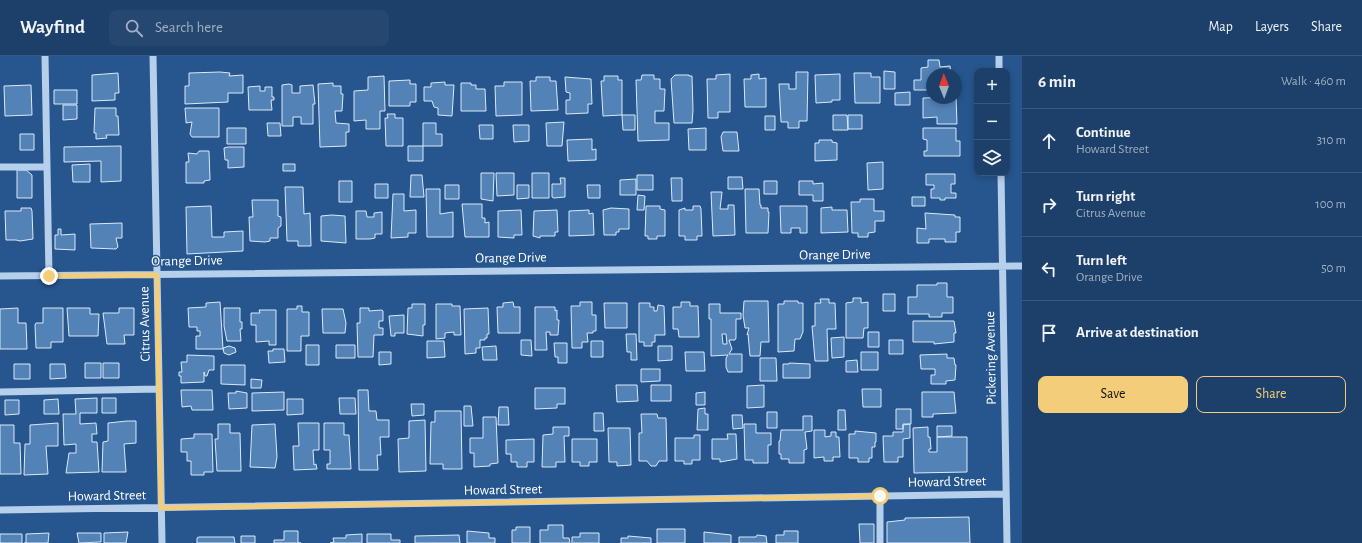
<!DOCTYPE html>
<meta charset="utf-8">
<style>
body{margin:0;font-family:"Alegreya Sans",sans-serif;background:#254770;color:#f1f3f6}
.controls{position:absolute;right:12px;top:12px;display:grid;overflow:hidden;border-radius:8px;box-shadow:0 2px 6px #0003}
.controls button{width:36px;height:36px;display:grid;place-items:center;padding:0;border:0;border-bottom:1px solid #3a597e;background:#1c406a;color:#f1f3f6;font:20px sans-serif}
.compass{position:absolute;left:926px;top:12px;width:36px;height:36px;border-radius:50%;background:#1c406a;box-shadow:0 2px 6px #0003;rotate:359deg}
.stop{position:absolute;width:12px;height:12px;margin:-9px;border:3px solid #f4cd7a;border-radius:50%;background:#fff}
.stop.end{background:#f4cd7a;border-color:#fff;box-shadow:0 1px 4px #0008}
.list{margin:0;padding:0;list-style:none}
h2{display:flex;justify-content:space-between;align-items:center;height:52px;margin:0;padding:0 16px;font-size:17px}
h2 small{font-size:13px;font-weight:400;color:#a0afc1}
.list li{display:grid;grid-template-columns:26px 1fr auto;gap:12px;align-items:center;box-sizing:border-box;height:64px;padding:0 16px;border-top:1px solid #3a597e}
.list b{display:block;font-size:15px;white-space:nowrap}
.list p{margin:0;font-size:13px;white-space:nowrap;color:#a0afc1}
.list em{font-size:13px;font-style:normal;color:#a0afc1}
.actions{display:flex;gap:8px;padding:12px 16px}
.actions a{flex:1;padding:9px 0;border:1px solid #f4cd7a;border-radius:8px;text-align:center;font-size:14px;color:#f4cd7a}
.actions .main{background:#f4cd7a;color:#111}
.icon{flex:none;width:22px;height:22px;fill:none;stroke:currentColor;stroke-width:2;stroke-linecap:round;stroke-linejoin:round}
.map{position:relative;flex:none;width:1022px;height:487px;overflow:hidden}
header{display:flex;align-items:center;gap:24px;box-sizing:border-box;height:56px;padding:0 20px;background:#1c406a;border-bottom:1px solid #3a597e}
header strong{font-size:19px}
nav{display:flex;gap:22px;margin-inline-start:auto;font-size:14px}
.search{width:280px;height:36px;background:#254770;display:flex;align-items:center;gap:10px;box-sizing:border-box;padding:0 14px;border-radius:8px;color:#a0afc1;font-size:15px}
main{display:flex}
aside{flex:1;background:#1c406a}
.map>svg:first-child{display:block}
.building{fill:#5282b6;stroke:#dae9f8;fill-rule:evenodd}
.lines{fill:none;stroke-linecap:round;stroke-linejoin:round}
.minor{stroke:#b6cfeb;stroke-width:7}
.route{stroke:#f4cd7a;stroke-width:5}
.labels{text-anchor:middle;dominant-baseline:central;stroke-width:3;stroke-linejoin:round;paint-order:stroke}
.street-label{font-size:14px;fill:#fff;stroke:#26568d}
</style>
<header>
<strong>Wayfind</strong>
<div class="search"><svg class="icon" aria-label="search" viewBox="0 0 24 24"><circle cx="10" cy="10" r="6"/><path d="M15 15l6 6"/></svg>Search here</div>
<nav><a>Map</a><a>Layers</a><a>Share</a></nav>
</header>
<main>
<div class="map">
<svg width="1022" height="487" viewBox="0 0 1022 487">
<rect width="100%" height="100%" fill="#26568d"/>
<path class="building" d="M928,4H939L940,11L950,10L951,18H932V34H914V24H921V12L928,11Z
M884,15L895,16V33H884Z
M220,16L230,17L229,20L243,19V37H228V46L185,48V30H189V17Z
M796,16H808L807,65H799V72H788V66H781L779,28H789V33H796Z
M118,17L119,37H115V44L92,45V19Z
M854,17H871V21H880V47H855Z
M730,18V56H718V62H708L707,23H716V19Z
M759,18V23L766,22V51H745L744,23H751V19Z
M840,18V44H832V46L816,47L815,19Z
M642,19H654V23H660V33H665L664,55H655V67H669V84L638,85L636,24H641Z
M675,19H689V20H692L693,54L692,67H674L671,23Z
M384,20L385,55H380V73H366V64L354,65V35L368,34V21Z
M604,20H618V24H622V59L603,60L601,25H604Z
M536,21H550V25H556L558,54L531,55L530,25H536Z
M565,21L591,23L592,48H588V57L566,58V44H570V37L566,36Z
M410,24V28H416V46H410V50H389V25Z
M445,26V29H454L452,60L438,59V52L434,51L432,45H424V31H431V27Z
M504,26H522V59L496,60L495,30H504Z
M333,27V30H341V38H343L342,55H335L336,67L349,68V76H346V90L320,91L318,28Z
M461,27H471V29H476V33H485L486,55H461Z
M289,28L292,29V37H300V30L313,29L315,48H313V68H301V61H293V70H282V29Z
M31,29L32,59L5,60L4,30Z
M260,30V35H265V31H272V41H274V44H271L272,54H249L248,31Z
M54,34H77V48H54Z
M910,36V49H895V37Z
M956,41L957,68H937V61L923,62V42Z
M63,49H77V63L63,64Z
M95,52H116V60H118L119,79H106L107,82L96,83V77H94Z
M185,52H219V81H192L190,78L192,66L186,67V65Z
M387,58H395V62H403V90H386L385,62H388Z
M622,59H635V74H623Z
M833,59H847L848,74H833Z
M848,59H862V73H848Z
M765,60H775V74H765Z
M564,66L562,90H547L546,67Z
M267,67H280L281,80H268Z
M423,67H436V78H442V90H423Z
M479,69H493V83H480Z
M513,69H529V85L514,86Z
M227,72H246V88H227Z
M706,72V94H689L688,73Z
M923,72H956V85H960V100H924V95H927V84L923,83Z
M723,76H737L739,95H723L721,81Z
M20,78H34V94H20Z
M592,83V94L596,93V104L568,105L567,84Z
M819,84H832V86L837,87V104L815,105V87H819Z
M121,90V125L101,126V105L64,106V91Z
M408,90H423V105H408Z
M228,91H244V111L228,112V104H225L224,92Z
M199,95H209L210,124L204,125V127H186V106H189L188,97L197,98Z
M883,106V133L868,134L867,107Z
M90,108V126H73L72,109Z
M283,108H295V115H283Z
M17,114H26L32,119V142H17Z
M481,117H494L493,145L481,143Z
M496,117H514V139L497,140Z
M532,117H549V142H532Z
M926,118H955V128H951V137H956V142H945V144H940V142H931V133H934V129H926Z
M411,119H422L424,141H410Z
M637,119H653V134H637Z
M728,121H742L743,133H728Z
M560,122H565V141L554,142L552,141V128H561Z
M671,122H682V145H672Z
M636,123V139H620V124Z
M339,125H352V146H339Z
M764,125H777V138H764Z
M799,125H813V128L823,127V145H813V139H799Z
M375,128H388V142H375Z
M445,129H459V143H445Z
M517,129H529V142L517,143Z
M587,129H600V142H588Z
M285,131H303L304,158L310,157L311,190H298V185H287Z
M426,133H440V158L453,156V181H427Z
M745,133H759L760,149H761V152H768V156H769L768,177H746Z
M711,136H722L720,153H728V149H734L735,179L713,180Z
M393,138H404V155L416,154V177H408V181L391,182Z
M638,139L645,140L644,154H637Z
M912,141H925V150H912Z
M860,143H874V155H884V165H875V176L868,177V181H858V177H852L851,146H860Z
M252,144H278V160L281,161V170L278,172V182H270V185L265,186L250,185L249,161H253Z
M462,148H482V162H485V167L489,166V181H465Z
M211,150L212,181H224V176L243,175V195L187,198L186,151Z
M646,150H660V153L665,154V180H657V183H648V180H645Z
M693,150H700L701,153L702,180H697V184H685V180H679V154L685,152V154H693Z
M780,150H807V177H800V172H791V177H781Z
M832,151V154H847L848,176L821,177V152Z
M21,152H31L32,155L33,183L20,185L16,184H6L5,155H21Z
M611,152L629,153V173H619V176H616V179H604L603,154Z
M521,154L522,179H514V182L498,181V155Z
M557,154L558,176H555V180H540V182L533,180L534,155Z
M589,154V158L593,157L594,179L569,180V155Z
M356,155H366L367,161H374V157L382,156V178H375V182L370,183H356Z
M925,157L955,159V161H960V176H956V186H945V183H929V187H917V172L926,173Z
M332,159L345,160L346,187L321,185V160Z
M122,167V182H116L118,191L116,193L91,192L90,168Z
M58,173H61V179L75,178V194L55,193V179H58Z
M937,227H947V241H953V257H942V261H929V258H908V241H917V229H937Z
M883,238H895V255H883Z
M853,242H861V247L868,246V272H864L863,282H846V247L853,246Z
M820,243H829V247H835L836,273H827L828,305H815L812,270H815V247H821Z
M744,245H768L769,286H761L760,300H750L748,278L747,279L749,272H745L743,259Z
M784,245H798V247H803V276L800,283H795L794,295L778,296V248H784Z
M220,246L223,293H196V280H200V275H197V271H189L188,252L206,251V247Z
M513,246L514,251H520V277H498L497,251H503V247Z
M580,246H592V259H596V275H593V277H587L588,286H582V292H572L571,250H580Z
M681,246H690V250H698L699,281H679L678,273H673V251H681Z
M604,247H627V272H605Z
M639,247H650V251H654V255H657L658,249L664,250L665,279H655V286H652V290H644V286H639Z
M412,248H425V269H423V280L407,278L408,252H412Z
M436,248H452V250H460L461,279H454V276L445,277V282L436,283Z
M709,248H720V257H741V263H736V282L735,284H729L732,293L729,298H742V316H728L726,311V302L728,299L711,300V263H709ZM722,278H726L727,288H723Z
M297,250H302V256H309V280H301V295H287V253H297Z
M535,251H555V255L557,254V264H559L558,279H550V276H546L547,294H535Z
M18,252V267H26L27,293H0V253Z
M43,252H63V286H51V292H36L35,269L36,267H43Z
M67,252H90V258H99L98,280H69Z
M119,252H134V279H124L125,288H107L103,257H119Z
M224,252H240V266H242V273H240L241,285H227L224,270Z
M360,252H369V255L382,254L383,255V265H379V272H383V279H374L373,301H358L357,267H360Z
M488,252L489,278H487V282H485V284H480V292H476V297L465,298L464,253Z
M322,253H343L346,267L345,277H323Z
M259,254H276V289H269V285L256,286V269H251V257H260Z
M404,259V277H395V280H391L389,260Z
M913,265H954L956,277H954V286L934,288V286H913Z
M868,276H879V291H868Z
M626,278H636L637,304H631V296H627Z
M844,281V301L832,302L831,282Z
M521,284H531L532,300L521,299Z
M889,284H903V298H889Z
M427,285H444L445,301L427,302Z
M591,285H603V301H591Z
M554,287H567V307H558V301H555Z
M306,289H319V309H306Z
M336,289H355V302H336Z
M229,290L235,292L236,296L229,299L224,297L223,292Z
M496,290L497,304H483L482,291Z
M658,290H672V304L658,305Z
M273,293H284L285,306L269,307L268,295H273Z
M379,296H391V308L379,309Z
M685,296H704L705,315H686Z
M861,296H878V314H861Z
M947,298V302H954L955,309H956L955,324L946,325V328H931V319H935V313H921L920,299Z
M187,299L214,300V314H209L207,320H205L204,316V326L181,327V320H179V316H182L181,306H187Z
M760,302H776L777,325H760Z
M857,304L858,316H846V305Z
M85,307H101V322H85Z
M103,307H119V322H103Z
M789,307L810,308V322H783V308H789Z
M14,308H30V323H14Z
M50,308H65L66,322L50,323Z
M221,309H245V329L221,328Z
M641,313H660V325L641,326Z
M251,323L262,324L261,332H251Z
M616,329H637L638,345L617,346Z
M651,329H671V345H651Z
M764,329V351L747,352V330Z
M535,332H565V348H557V352L535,353Z
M862,333H881V351H863Z
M181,334H212L213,354H192L191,350L182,351Z
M358,334H368L369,355H376L377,364H389V381H380L381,399H377L378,414H359Z
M236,335L247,337V352L229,353L228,337H236Z
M284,336V354L252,355V337Z
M705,336V349H696V337Z
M922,336H954L956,357L933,358V361H922Z
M97,342V357H80V368L96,367L97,378H92V386H97L99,416L66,417L69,397H76V388L64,389L63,358H76L75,343Z
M102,342H116V357H102Z
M339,342H355L356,358H340Z
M58,343L59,358H44V344Z
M287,343H303V358L287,359Z
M5,344H19V358L5,359Z
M411,348H424V359L412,360Z
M464,350H471L473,370H464Z
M499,351H508L509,369H498Z
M705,352V358H708V374H697L698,353Z
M896,353H911V368H903V373H896Z
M838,354H845L846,374H838Z
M435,355H461L462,413H443V408H430L431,366H435Z
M767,356H777V372H767Z
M594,357H603L604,375H594Z
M641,358H657L658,362H666L667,405H659L656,410H651L647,405H639V377H642Z
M732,359H742L743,372L733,373Z
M803,360H812V375L805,376L807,393L804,394V407H789V403H781V398H779V385H780L781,374H803Z
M483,361H496L498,407L490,408V410L474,411V397H470V382H483Z
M425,364L426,415L399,416L398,383L409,382V365Z
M127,365H136V387L124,388L126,416H102L103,386L108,385V367Z
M58,367V390H46L48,418L24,419L25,388H30V369Z
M298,367H319V394H313L314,409L316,408L317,413L294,414L293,390H299Z
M324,367H344V379H349L351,413H327V408H330V394H324Z
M218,368H230V377H240L241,415H217L215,383H218Z
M275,368L277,401L275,412L250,411L252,369Z
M744,368H756V377H771V389H768V407H753V404H745Z
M910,368V382L903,383V401H898V406H884L883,380H893V376H903V369Z
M0,369H14V387H20L21,418H0Z
M937,370H952V380L937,381Z
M553,371H569V380H564L565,406H556V411H542L543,379L553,378Z
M928,371V381H930L931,393H929V396H937V381H967V416L914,417L913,372Z
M608,372H630L631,409L617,410V406H609Z
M814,374H825V381L831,380V376H836V381H839L840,401H833V405H824V401L814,402Z
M855,375L876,377V386H875V391H872V402H869V406H858V402H849V378H855Z
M194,378H212L213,416H204V419H191V405H187V396H181V383L194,382Z
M727,378H736L737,403L720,406V403H712V383H728Z
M694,379H700V404H692V408H684V405H675V382H694Z
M534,383V406H527V411H517V406H511V398H506V384Z
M572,383H597V406H589V410H580V406H572Z
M969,461L970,487H887V466L905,464V462Z
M859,468H874V487H860Z
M548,469H563V482H569L570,487H540V474H548Z
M516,471H530V487H512V474H516Z
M657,473H685V487H657Z
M284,475H298V487H301H274V484H284Z
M467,475L489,477V482H495V487H467Z
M784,475H798V487H776V479H784Z
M128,476L126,487H104V477Z
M704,476L731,479V487H704Z
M49,477L48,487H24H26V478Z
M77,477H101V486L79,487Z
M580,477H599V487H572V481H580Z
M0,478H22V487H0Z
M362,478V487H330L334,486L333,482H346V479Z
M367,478H391V484H400V487H367Z
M459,479L460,487H415V480Z
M757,479L766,480L767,487H739V481H756Z
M241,480H255V487H241Z
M628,480L651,482V487H621V482H628Z
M199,481H234L235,487H197V482Z"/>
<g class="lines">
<path class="minor" d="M45,0L49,220
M153,0L162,487
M999,0V15
M0,111H47
M1001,117L1007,487
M0,220L1022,210
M0,336L159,333
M0,454L1006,438
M880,487V440"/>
</g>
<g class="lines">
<path class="route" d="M49,220L157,219L161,452L880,440"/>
</g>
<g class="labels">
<g class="street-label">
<text transform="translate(835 199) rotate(-1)">Orange Drive</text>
<text transform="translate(511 202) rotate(-1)">Orange Drive</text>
<text transform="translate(187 205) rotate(-1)">Orange Drive</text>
<text transform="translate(145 268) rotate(-91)">Citrus Avenue</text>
<text transform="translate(991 302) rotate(-91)">Pickering Avenue</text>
<text transform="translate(947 426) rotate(-1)">Howard Street</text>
<text transform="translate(503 434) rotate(-1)">Howard Street</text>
<text transform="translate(107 440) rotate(-1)">Howard Street</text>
</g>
</g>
</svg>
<div class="controls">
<button>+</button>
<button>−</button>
<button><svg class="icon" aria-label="layers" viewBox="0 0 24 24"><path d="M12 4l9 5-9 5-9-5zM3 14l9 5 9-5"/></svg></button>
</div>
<svg class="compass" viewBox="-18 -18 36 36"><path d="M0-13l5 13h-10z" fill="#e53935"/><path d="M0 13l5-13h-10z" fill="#a0afc1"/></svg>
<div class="stop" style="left:880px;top:440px"></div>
<div class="stop end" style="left:49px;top:220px"></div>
</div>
<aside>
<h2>6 min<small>Walk · 460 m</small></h2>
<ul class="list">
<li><svg class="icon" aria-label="ahead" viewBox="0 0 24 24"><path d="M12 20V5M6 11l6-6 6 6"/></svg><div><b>Continue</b><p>Howard Street</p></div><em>310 m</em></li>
<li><svg class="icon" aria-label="right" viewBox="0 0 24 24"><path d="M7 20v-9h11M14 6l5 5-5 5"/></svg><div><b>Turn right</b><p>Citrus Avenue</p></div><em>100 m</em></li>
<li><svg class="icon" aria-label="left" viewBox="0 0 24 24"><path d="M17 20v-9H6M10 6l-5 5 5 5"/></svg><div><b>Turn left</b><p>Orange Drive</p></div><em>50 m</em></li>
<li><svg class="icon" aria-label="arrive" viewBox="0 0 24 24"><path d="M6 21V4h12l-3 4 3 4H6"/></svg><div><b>Arrive at destination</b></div></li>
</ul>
<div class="actions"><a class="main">Save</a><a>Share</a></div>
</aside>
</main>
